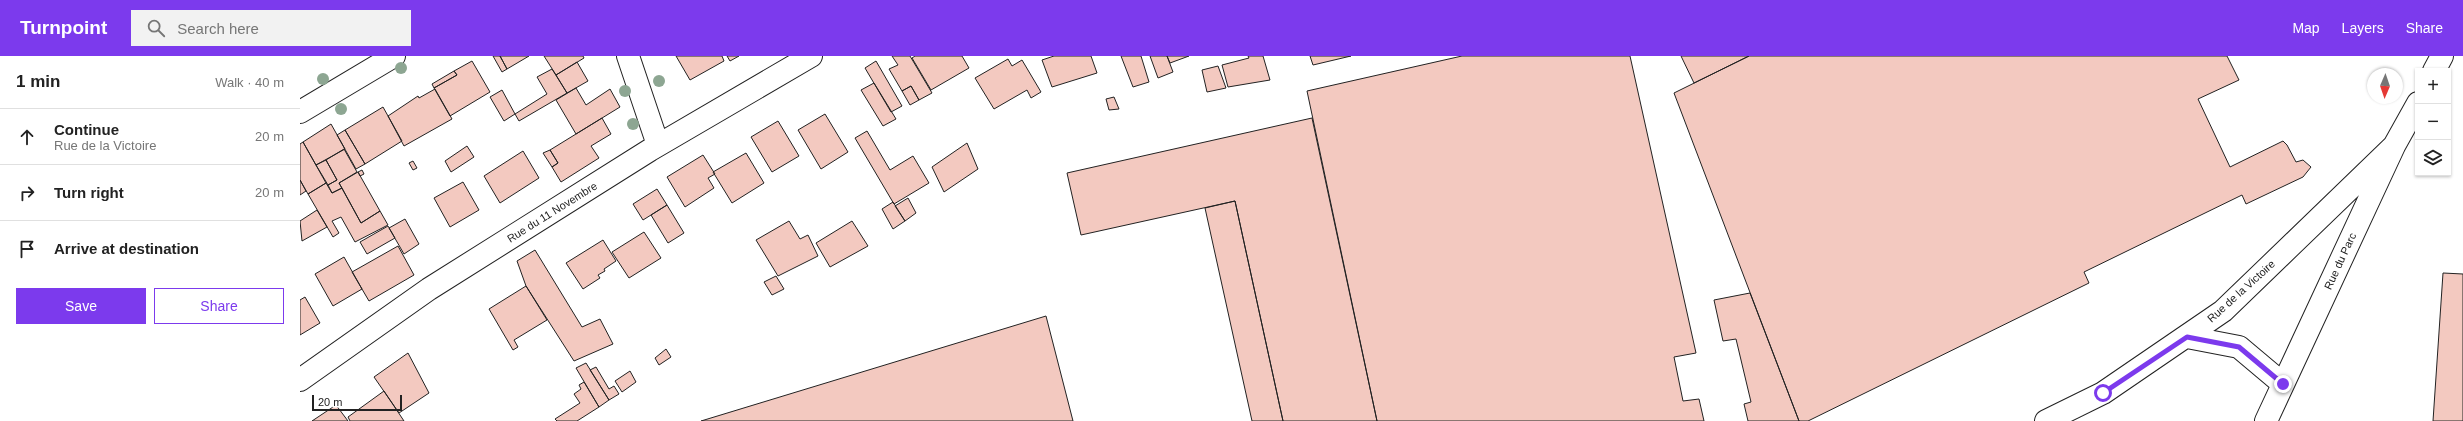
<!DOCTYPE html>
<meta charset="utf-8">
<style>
body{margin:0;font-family:Arial,sans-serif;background:#f2f2f2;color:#222}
.controls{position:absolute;right:12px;top:12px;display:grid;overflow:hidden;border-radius:0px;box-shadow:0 1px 3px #0004}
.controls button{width:36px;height:36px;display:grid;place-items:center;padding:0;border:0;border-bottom:1px solid #e0e0e0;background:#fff;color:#222;font:20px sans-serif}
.compass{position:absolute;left:2067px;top:12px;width:36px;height:36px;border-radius:50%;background:#fff;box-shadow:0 1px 3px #0004;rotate:182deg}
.scale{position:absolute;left:12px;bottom:10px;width:90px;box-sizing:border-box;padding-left:4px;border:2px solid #222;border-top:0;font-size:11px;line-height:14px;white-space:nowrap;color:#222;-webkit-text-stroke:3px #fff;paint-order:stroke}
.stop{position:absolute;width:12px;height:12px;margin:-9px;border:3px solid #7c3aed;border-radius:50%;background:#fff}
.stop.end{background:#7c3aed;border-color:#fff;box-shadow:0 1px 4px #0008}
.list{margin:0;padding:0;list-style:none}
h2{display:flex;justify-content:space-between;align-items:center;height:52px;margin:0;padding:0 16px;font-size:17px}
h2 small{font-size:13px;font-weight:400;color:#767676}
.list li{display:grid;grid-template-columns:26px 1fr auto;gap:12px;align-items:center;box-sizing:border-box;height:56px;padding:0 16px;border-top:1px solid #e0e0e0}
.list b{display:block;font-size:15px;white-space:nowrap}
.list p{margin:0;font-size:13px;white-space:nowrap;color:#767676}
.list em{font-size:13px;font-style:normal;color:#767676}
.actions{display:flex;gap:8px;padding:12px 16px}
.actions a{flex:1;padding:9px 0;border:1px solid #7c3aed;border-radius:0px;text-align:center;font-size:14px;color:#7c3aed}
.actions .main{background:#7c3aed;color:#fff}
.icon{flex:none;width:22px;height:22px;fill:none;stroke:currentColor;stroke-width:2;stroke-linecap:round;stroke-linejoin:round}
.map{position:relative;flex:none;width:2163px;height:365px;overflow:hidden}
header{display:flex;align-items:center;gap:24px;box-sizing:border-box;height:56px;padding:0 20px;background:#7c3aed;color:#fff}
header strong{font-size:19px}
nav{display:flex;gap:22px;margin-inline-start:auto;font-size:14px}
.search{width:280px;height:36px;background:#f2f2f2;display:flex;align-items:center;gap:10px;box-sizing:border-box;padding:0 14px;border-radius:0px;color:#767676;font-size:15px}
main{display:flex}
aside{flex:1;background:#fff}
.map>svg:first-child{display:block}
.building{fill:#f3c9c0;stroke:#222}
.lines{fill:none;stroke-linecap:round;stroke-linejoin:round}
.minor-casing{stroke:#222;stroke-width:24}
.minor{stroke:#fff;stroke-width:22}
.tree{fill:#8da692}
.route{stroke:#7c3aed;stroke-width:5}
.labels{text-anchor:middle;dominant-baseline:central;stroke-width:3;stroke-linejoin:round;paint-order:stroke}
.street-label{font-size:11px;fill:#222;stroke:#fff}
</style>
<header>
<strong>Turnpoint</strong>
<div class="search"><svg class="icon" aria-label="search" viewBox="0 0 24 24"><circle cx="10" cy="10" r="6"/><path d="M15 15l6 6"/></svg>Search here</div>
<nav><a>Map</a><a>Layers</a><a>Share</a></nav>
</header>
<main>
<aside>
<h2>1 min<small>Walk · 40 m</small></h2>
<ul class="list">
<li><svg class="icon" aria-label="ahead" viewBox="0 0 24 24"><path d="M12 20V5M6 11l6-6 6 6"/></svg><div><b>Continue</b><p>Rue de la Victoire</p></div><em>20 m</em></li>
<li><svg class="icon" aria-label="right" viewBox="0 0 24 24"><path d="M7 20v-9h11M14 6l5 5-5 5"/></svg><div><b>Turn right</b></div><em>20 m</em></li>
<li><svg class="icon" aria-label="arrive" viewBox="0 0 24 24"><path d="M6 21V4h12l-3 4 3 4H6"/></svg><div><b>Arrive at destination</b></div></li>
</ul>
<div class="actions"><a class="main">Save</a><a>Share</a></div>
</aside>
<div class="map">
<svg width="2163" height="365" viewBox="0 0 2163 365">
<rect width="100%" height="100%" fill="#fff"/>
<path class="building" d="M193,0H200L207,13L202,16Z
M200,0H229L207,13Z
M244,0H283L284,2L256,19Z
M376,0H422L424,5L390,24Z
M427,0H439L430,5Z
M592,0H610L632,37L619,44L611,30L602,35L589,13L598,9Z
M615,0H662L669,12L631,34L612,2Z
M754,0H791L797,17L752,31L742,4Z
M821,0H841L849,26L833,31Z
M850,0H867L873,16L858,22Z
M867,0H889L870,7Z
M948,0H963L970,24L928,31L922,9L949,2Z
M1010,0H1051L1013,9Z
M1162,0H1330L1396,297L1374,301L1383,345L1399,343L1404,365H1077L1007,35Z
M1381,0H1449L1394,27Z
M1449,0H1927L1939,24L1898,43L1930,111L1983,85L1987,89L1996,106L2003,104L2011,111L2003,121L1946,148L1942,139L1784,216L1789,227L1508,365H1499L1374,37Z
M708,3L712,10L722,4L741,36L731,42L727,34L694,53L675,22Z
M172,5L190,36L150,60L134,32L157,19L154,15Z
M576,5L602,50L591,56L565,12Z
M277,6L288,25L267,37L256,19Z
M918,10L926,32L907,36L902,14Z
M252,13L267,37L219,65L215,58L247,38L237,21Z
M154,15L157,19L134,32L132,28Z
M574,27L596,63L583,70L561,34Z
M611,30L619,44L610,49L602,35Z
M276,32L286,49L310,33L320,51L276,78L256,44Z
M135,33L152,63L104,90L88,60L118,40L119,42Z
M202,34L215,58L204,65L190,41Z
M814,41L819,53L809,54L806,43Z
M83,51L102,85L65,108L45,74Z
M525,58L548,96L521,113L498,74Z
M302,62L311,78L291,90L299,102L261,126L252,111L258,107L250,94Z
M1012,62L1077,365H983L935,145L781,179L767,117Z
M478,65L499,100L472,116L451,81Z
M31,68L45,93L16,109L3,86Z
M45,74L65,108L56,113L37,79Z
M567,75L590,114L613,100L629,127L594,148L555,82Z
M3,86L26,127L8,138L0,124V88Z
M667,87L678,113L644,136L632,111Z
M167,90L174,101L151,116L145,105Z
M44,93L57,116L39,127L42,132L32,137L28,129L37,124L26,104Z
M250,94L258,107L252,111L243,97Z
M223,95L239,122L200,147L184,120Z
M446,97L464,127L432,147L413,116Z
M403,99L415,118L408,122L414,132L385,151L367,121Z
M26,104L37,124L28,129L16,109Z
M113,105L117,112L113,114L109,107Z
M62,114L64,118L60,120L58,116Z
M58,116L80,155L61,167L39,127Z
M0,124L6,135L0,139Z
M163,126L179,154L150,171L134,142Z
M26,127L32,137L42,132L61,167L80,155L88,169L55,186L41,161L32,165L39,177L33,181L8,138Z
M357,133L367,149L343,164L333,148Z
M608,142L616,157L605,165L595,150Z
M935,145L983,365H952L905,152Z
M593,146L605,165L593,173L582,153Z
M367,149L384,177L368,187L351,159Z
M17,154L27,171L2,185L0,165Z
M105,163L119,188L104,198L89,172Z
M489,165L500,183L508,179L518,200L478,220L456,184Z
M552,165L568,190L530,211L516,187Z
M88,170L95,182L67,198L60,186Z
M344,176L361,202L329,222L312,196Z
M303,184L316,205L304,213L305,215L298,219L300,222L283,233L266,207Z
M98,190L114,219L69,245L52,216Z
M235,194L282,271L300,263L313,288L274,305L226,230L217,205Z
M44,201L62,233L33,250L15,218Z
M2143,217L2163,218V365H2133Z
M476,220L484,233L472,239L464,226Z
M226,230L247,264L214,284L218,291L213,294L189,253Z
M1450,237L1499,365H1448L1444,348L1451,346L1436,283L1423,285L1414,244Z
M5,241L20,267L0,279V244Z
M746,260L773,365H401Z
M366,293L371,301L359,309L355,302Z
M108,297L129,337L99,357L74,321Z
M286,307L309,344L299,351L276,312Z
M296,311L309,333L314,330L319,338L309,344L290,314Z
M330,315L336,326L322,336L315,325Z
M284,326L299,351L277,365H257L255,363L280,347L274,338L281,333L279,329Z
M84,335L104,365H50L48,361Z
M36,349L48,365H12Z"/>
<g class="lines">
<defs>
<path id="minor" d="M328,0L358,89
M2134,15L2142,0
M0,56L94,0
M1887,281L1939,291L1983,328
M0,324L129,233L350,94L511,0
M1746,365L1803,337L1923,255L2094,90
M1966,365L2094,90L2118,47"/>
</defs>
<use href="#minor" class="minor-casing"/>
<use href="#minor" class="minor"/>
</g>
<g class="tree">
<circle cx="101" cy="12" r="6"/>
<circle cx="23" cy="23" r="6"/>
<circle cx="359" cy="25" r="6"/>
<circle cx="325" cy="35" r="6"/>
<circle cx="41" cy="53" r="6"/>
<circle cx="333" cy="68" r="6"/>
</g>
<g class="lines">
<path class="route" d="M1803,337L1887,281L1939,291L1983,328"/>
</g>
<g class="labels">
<g class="street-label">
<text transform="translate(252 156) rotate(-32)">Rue du 11 Novembre</text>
<text transform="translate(2040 205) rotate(-65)">Rue du Parc</text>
<text transform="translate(1941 235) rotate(-42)">Rue de la Victoire</text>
</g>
</g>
</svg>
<div class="controls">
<button>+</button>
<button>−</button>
<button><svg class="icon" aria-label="layers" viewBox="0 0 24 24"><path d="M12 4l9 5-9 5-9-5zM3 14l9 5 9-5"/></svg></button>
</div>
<svg class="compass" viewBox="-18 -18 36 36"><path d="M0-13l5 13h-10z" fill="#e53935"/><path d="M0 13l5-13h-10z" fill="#767676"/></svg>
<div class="scale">20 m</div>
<div class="stop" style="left:1803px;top:337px"></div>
<div class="stop end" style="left:1983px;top:328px"></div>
</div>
</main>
